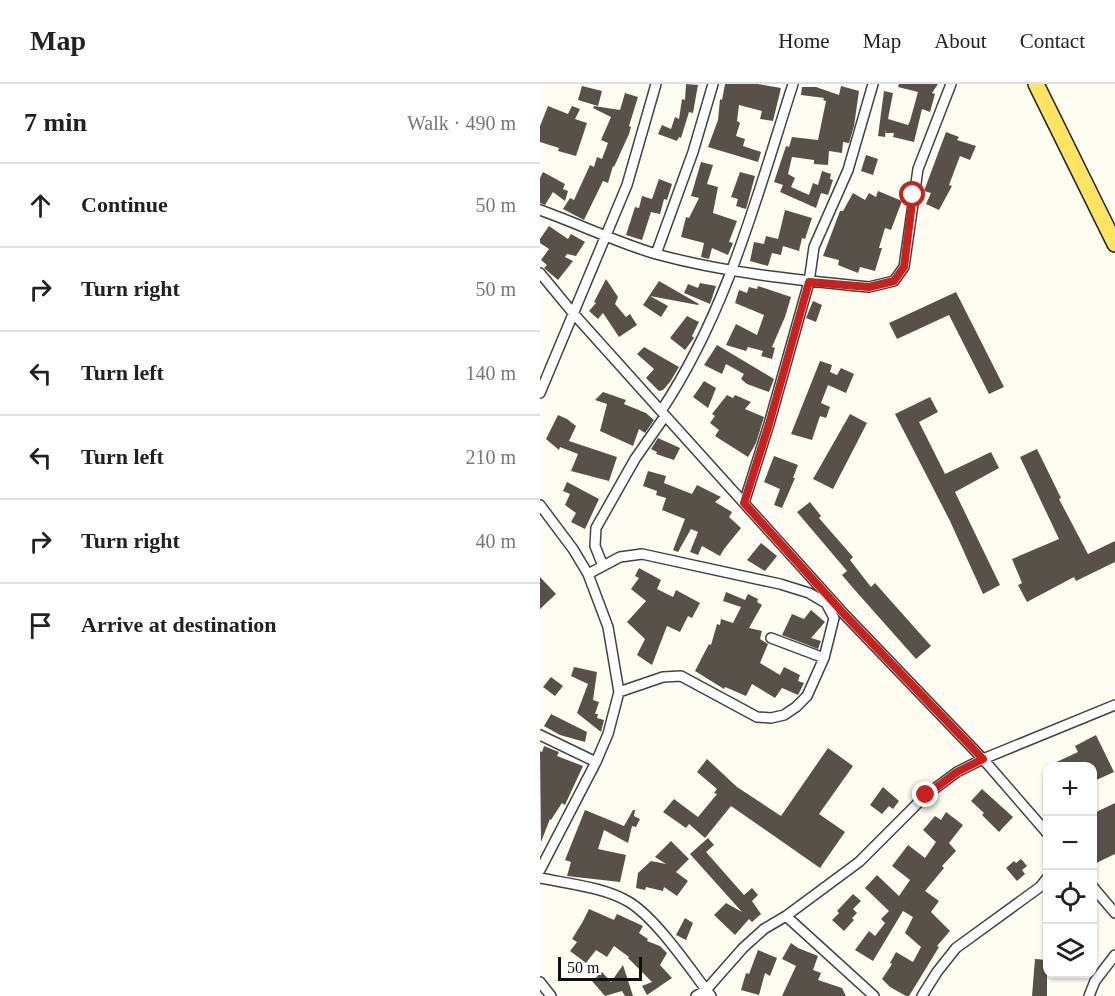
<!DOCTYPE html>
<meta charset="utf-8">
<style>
body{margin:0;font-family:"Times New Roman",serif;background:#f2f2f2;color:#222}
.controls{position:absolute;right:18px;bottom:18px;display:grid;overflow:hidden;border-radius:12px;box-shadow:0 2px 4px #0004}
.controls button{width:54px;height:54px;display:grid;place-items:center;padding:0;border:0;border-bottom:2px solid #e0e0e0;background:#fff;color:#222;font:30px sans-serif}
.scale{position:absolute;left:18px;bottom:15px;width:84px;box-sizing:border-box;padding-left:6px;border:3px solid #0f0f0f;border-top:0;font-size:16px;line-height:21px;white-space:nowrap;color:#0f0f0f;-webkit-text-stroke:4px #fff;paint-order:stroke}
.stop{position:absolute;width:18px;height:18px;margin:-14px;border:4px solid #c9211d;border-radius:50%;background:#fff}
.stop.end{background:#c9211d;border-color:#fff;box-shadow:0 2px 6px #0008}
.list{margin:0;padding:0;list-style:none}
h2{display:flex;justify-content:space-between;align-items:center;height:78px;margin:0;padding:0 24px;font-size:26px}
h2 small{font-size:20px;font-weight:400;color:#767676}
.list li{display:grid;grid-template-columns:39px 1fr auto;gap:18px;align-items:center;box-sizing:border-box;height:84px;padding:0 24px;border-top:2px solid #e0e0e0}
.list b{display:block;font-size:22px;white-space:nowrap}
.list em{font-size:20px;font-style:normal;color:#767676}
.icon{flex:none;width:33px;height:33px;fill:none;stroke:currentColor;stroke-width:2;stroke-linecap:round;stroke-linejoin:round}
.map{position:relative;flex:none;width:575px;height:912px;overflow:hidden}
header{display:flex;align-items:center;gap:36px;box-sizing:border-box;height:84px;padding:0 30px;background:#fff;border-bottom:2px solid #e0e0e0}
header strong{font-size:28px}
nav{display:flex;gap:33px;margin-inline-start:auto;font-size:21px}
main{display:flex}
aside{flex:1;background:#fff}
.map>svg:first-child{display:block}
.building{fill:#58514a}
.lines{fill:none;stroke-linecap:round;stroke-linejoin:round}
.street-casing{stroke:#424242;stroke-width:12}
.primary-casing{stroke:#202020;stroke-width:18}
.street{stroke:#fff;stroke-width:9}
.primary{stroke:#ffe461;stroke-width:15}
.route{stroke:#c9211d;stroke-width:8}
</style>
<header>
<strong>Map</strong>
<nav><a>Home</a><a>Map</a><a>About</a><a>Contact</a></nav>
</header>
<main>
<aside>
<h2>7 min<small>Walk · 490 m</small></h2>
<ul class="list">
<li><svg class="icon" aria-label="ahead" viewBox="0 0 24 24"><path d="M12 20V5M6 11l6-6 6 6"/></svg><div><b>Continue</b></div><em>50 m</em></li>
<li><svg class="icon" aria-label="right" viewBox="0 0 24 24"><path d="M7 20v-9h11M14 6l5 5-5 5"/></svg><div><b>Turn right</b></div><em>50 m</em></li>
<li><svg class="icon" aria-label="left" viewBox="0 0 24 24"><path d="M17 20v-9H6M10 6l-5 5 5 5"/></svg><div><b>Turn left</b></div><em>140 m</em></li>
<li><svg class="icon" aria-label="left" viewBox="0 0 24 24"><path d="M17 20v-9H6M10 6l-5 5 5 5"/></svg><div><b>Turn left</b></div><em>210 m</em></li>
<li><svg class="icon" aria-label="right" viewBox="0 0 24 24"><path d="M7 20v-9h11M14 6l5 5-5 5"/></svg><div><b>Turn right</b></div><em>40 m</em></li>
<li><svg class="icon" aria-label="arrive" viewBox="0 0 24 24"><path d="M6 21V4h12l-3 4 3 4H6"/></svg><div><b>Arrive at destination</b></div></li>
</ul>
</aside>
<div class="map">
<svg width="575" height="912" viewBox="0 0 575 912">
<rect width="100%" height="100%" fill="#fffdf1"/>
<path class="building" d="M146,0L158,1L153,29L149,28L141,54L139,53L137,57L118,50L122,41L131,45L135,33L139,35L142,15L145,16Z
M185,0H218L241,4L233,37L220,35L222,27L199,21L197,37L200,39L196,52L205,55L203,62L221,68L218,78L168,63L178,36L180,15L182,16Z
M359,0H398L392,9L395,10L390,28L382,25L374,58L353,53L354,49H346V45L345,53L338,52L344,7L353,9L348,35L368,41L370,37L378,8L358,3Z
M42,2L62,7L58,22L38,16Z
M301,2L319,7L314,42L309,59L303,58L302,69L289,67L288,81L274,80V76L252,73L248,90L255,94L251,103L269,111L273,99L278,101L282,87L291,90L290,95L293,96L288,111L281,109L276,124L240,108L243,101L234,98L246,62L249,63L252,53L278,56L286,17L283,16L284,14L261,11L262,3H276L299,11Z
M85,9L98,13L89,42L91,43L89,50L74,83L73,82L68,99L63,97L44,136L23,125L30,114L34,116L50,81L54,83L57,73L62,75L68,59L61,56L71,33L53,24L54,22L80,26Z
M8,22L28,30L32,22L40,25L35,35L47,39L36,72L18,67L19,64L0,58V42Z
M406,48L419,53L417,56L436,62L430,76L420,72L409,101L412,102L399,126L386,120L391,109L384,107Z
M326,71L338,75L333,91L321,87Z
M161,78L173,81L167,100L178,103L173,129L197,137L189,158L193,159L188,171L172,164L169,175L161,173L164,159L141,153L146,133L149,134L159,114L151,112Z
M3,88L25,100L23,105L28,107L25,117L13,108L5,121L0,119V94Z
M200,88L215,92L206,125L196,122L198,115L191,113Z
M119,95L132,100L127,116L124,115L120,130L111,128L102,156L86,151L95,123L99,124L102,112L112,115Z
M338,107L362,117L351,146L345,144L339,164H342L335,187L320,183L318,189L298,181L299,176L283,172L300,127H303L313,109L325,116L329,109L336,113Z
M245,126L272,134L265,155L262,154L259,167L243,162L241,171L232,169L228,182L210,177L214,158L224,160L226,152L238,155Z
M9,142L28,155L31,150L45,158L36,172L27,170L25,173L33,177L18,196L4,184L7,181L1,176L9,165L0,159V155Z
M66,195L78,213L75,220L86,233L90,230L97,241L79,253L63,229L58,235L49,227L56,219L54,218Z
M119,197L159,220L158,221L110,212L128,222L121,233L103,221Z
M160,199L176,202L170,220L144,209L148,200L158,204Z
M218,202L251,213L245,233L232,263L235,264L232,275L221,272L223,267L208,263L206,267L186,261L196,240L217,251L224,231L195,219L199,206L207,209L209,203L217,205Z
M416,208L464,303L449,310L409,231L357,255L349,239Z
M273,217L282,221L276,238L266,234Z
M147,232L159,238L152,252L154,254L145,266L130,254Z
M177,261L234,295L229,308L207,300L201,295L204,290L186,280L182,290L164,281Z
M104,263L139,283L130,298L123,306L119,307L106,294L114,285L97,270Z
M280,277L292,281L290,288L297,291L301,284L314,290L306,309L288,301L281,319L290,323L286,334L280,332L272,356L251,350Z
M164,297L176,304L168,324L153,313Z
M63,308L86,316L84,320L106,329L114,336L105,349L99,345L93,362L60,347L67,320L55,316Z
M187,311L193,314L195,311L211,318L205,325L224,333L216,359L208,373L175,352L179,346L170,339L175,332L172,330Z
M390,313L398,328L379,338L405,390L451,368L459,384L415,408L460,501L443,510L410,437L355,330Z
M310,330L327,339L293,405L273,395Z
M18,331L27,335L36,342L29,357L77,373L69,397L31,387L38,370L20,363L19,366L6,355Z
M118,354L140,364L134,376L116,370L117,368L111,365Z
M497,365L521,414L519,415L548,470L575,457V478L536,497L534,493L487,518L478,501L482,499L472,475L519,455L480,373Z
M234,372L258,381L253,394H255L242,424L234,421L240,405L224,398Z
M108,387L126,392L124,399L152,410L157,401L181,413L175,418L192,428L189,433L201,444L184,465L180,472L162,462L158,471L150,468L158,448L151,445L138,468L133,466L145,435L122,426L126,414L116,411L117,407L103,402Z
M27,398L59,415L45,445L31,438L36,429L25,421L30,410L23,407Z
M270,418L281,432L279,434L313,473L310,476L331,503L335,499L391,562L376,575L313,504L302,491L307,487L257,428Z
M221,459L237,472L225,487L207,476Z
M99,484L121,496L117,505L133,513L136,506L160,519L152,534L148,532L140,548L127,542L112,581L97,571L105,555L87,538L106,517L91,505L99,494L95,492Z
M0,493L16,510L0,525Z
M186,508L205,516L208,510L218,515L217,518L222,521L209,544L222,547L220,555L228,560L220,579L240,591L244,583L260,591L258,597L264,599L258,611L242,604L235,614L212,600L206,612L185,603L184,605L155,587L169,560L171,561L177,540L180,541L181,535L193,539L201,523L183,517Z
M271,526L285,538L271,554L281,557L278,565L242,551L252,530L264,535Z
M34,583L57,588L53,616L59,618L55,630H58L57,634L64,636L61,648L37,629L48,600L31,592Z
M11,593L23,602L15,612L3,603Z
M11,630L47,648L45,658L20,651L4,642Z
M556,651L574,688L552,698V682H508L538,668L535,662Z
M4,662L19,668L17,672L43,682L25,721L22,719L11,736L10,735L1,758L0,667L2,668Z
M288,664L313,682L279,730L305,748L280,784L191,722L165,754L149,740L146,744L123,728L134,715L158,733L177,710L174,709L177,705L157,688L167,675L197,703L241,732Z
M343,703L359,717L353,725L349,722L342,730L330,721Z
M442,705L473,733L459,748L442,731L444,729L431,717Z
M575,719V770L552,781V730Z
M45,726L84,742L93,726H95L94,732L100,735L96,743L92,742L88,759L64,746L58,765L86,771L80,798L27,792L31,778L25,776Z
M406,728L423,741L409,759L416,767L402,782L404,784L385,807L399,817L391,828L410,847L397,862L399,863L369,912H366L350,903L342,895L352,880L350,879L356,868L373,878L381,863L365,849L373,833L363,827L333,877L315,866L329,847L335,852L345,839L341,835L349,827L325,804L337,791L359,812L370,796L352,782L368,761L385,774L396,758L383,746L395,732L401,736Z
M168,754L174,761L166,768L204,811L212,804L218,811L212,817L221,830L212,838L209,835L195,851L174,831L186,819L202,828L150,770Z
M131,757L149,775L136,788L148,797L137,812L124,803L123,807L106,803L105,806L96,804L98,789L111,777L126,780L115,773Z
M481,775L487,782L482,786L485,790L477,797L466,784L474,777L476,779Z
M313,810L321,817L313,825L317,829L312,834L314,836L304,847L292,836L299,829L297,827Z
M49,825L74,836L77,830L103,842L99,849L108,855L107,857L120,862L127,869L120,881L132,894L107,911L102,902L112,898L88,874L89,873L74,862L67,873L56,866L46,879L30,867L37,858L32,855L42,839Z
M145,834L153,839L146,856L136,851Z
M251,859L258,864L278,872L273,886L281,889L278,896L302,904L306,912H242L256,882L242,875Z
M218,866L237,874L230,892L225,889L219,911L201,906L206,889L209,890Z
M495,875L507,876V912H492Z
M83,881L93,912H85L82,907L65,912L52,897L62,888L71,898Z"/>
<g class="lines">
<defs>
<path id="street" d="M0,126C39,140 76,158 116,170C185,189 257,196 329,203L354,197L364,183L378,85L411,0
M116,170L153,68L173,0
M0,189L33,229L121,327L304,530L443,675L508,750
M0,309L87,101L116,0
M121,327C187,228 217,112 253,0
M204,419L229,340L269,198L274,163L308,86L333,0
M0,421L33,465L48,490L68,543L79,608L68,650L56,678L0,786
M63,482L55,462L56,444L95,375L125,332
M48,490L80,473L102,470L240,500L269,509L286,519L294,534L284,574L267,612L256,623L244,631L231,634L217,633L141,592L123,593L79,608
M231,554L284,574
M0,651L56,678
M0,794C29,800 64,803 89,818C117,835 150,885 171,912
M552,802L575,829
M246,832L334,912
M0,898L11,912
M156,912L166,906L203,864L224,845L246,832L319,778L386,711L417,688L443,675L575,621
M382,912L397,888L416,864L500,803L508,793
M549,912L555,897L575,871"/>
<path id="primary" d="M496,0L575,160"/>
</defs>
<use href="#street" class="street-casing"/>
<use href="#primary" class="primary-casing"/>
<use href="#street" class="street"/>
<use href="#primary" class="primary"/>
</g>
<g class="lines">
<path class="route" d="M373,111L364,183L354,197L329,203L269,198L229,340L204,419L304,530L443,675L417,688L386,711"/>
</g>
</svg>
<div class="controls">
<button>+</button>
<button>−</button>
<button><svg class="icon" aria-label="locate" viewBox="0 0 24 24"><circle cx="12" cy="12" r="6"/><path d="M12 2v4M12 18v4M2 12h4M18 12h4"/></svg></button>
<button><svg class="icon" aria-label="layers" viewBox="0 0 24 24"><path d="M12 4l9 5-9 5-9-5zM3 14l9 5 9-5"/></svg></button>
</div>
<div class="scale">50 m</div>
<div class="stop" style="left:373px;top:111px"></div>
<div class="stop end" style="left:386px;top:711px"></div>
</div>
</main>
